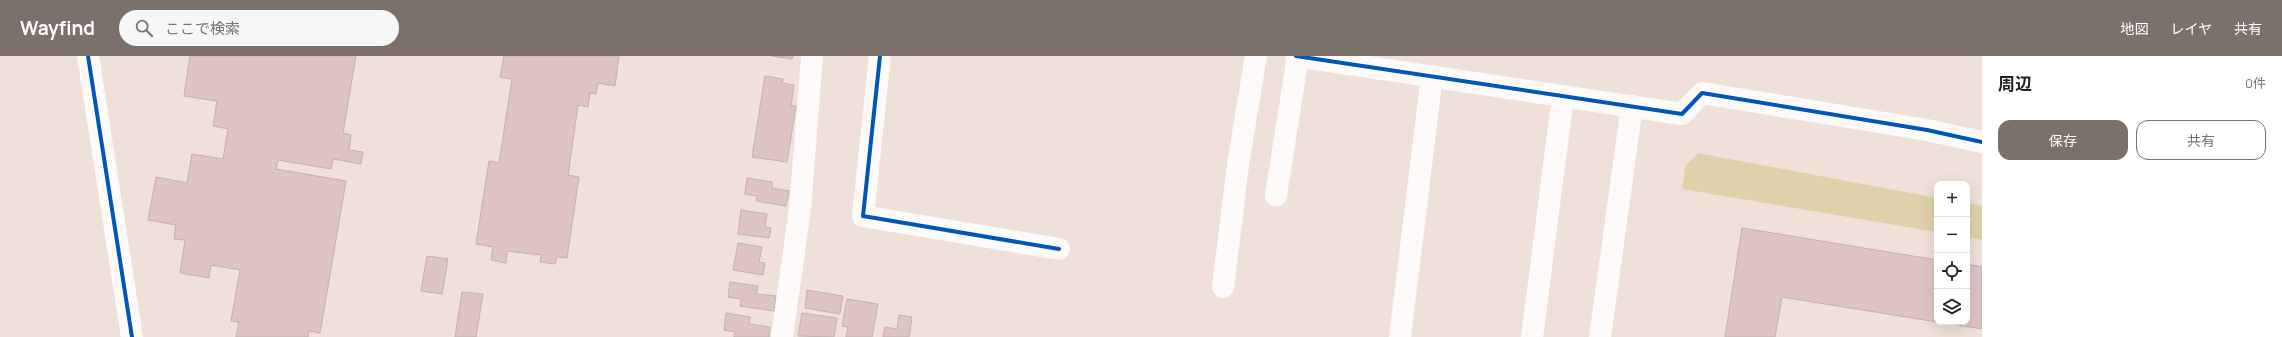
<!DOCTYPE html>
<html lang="ja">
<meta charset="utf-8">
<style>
body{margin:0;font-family:Manrope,"Noto Sans JP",sans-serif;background:#f6f6f6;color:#202124}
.controls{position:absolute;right:12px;bottom:12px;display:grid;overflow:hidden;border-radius:8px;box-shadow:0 4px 16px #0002}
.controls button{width:36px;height:36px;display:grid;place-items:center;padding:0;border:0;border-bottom:1px solid #e0e0e0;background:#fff;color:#202124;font:20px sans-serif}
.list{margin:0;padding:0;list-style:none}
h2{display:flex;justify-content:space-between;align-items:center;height:52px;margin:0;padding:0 16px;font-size:17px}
h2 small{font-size:13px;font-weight:400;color:#757577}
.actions{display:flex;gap:8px;padding:12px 16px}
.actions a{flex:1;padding:9px 0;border:1px solid #7c706a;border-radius:12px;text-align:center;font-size:14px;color:#7c706a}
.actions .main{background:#7c706a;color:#fff}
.icon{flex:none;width:22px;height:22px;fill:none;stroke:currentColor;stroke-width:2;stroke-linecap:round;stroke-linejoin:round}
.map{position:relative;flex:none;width:1982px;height:281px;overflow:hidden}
header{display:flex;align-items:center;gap:24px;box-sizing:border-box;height:56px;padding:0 20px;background:#7c706a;color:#fff}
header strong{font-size:19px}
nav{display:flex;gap:22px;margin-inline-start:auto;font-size:14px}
.search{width:280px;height:36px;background:#f6f6f6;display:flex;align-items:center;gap:10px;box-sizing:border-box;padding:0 14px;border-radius:22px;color:#757577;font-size:15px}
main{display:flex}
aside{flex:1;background:#fff}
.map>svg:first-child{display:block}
.green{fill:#e1d1aa}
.building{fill:#dfc4c4;stroke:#bfb3b0}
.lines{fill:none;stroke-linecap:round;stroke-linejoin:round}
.minor{stroke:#fdfaf9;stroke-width:22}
.cycleway-casing{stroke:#fff;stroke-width:6}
.cycleway{stroke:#0057b8;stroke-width:4}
</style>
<header>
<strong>Wayfind</strong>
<div class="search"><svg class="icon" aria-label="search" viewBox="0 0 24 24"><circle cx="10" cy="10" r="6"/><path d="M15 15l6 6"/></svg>ここで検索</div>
<nav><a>地図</a><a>レイヤ</a><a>共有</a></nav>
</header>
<main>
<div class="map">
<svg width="1982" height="281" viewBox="0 0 1982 281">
<rect width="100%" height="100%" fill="#efe0d9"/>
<path class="green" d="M1698,97L1937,142V176L1682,133L1686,109Z
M1967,147L1982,150V184L1967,181Z"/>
<path class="building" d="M190,0H356L343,77L351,79L349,94L363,96L361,108L333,103L331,113L278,104L276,113L346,125L320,277L309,275L308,281H236L239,266L231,265L240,214L211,209L209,222L180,217L185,184L174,183L176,169L148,164L156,121L187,127L192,98L223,103L228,73L213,70L217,45L184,40Z
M504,0H619L615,30L598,27L596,38L590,37L588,51L578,49L568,119L579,121L567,202L557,201L555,208L540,206L541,199L507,195L506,207L491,204L493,191L476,188L489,105L499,107L512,23L500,21Z
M771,0H793L792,3Z
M765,20L783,23L782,27L794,29L791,50H796L787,106L752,101Z
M747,122L772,126V132L789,135L786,150L756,145L757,140L745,138Z
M741,154L767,158L765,171L771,172L769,182L738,178Z
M1742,172L1937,204V266L1782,241L1775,281H1725Z
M738,187L762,191L759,206L765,207L763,219L733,214Z
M427,200L448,203L442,238L421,235Z
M1967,208L1982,211V273L1939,266H1967Z
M730,226L758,230L756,238L776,240L774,255L740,250L741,243L728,241Z
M807,234L843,240L840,258L805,252Z
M462,236L483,238L476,281H455Z
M847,243L878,248L872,281H846L848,271L842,270Z
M726,257L750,261L749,268L770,271L769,281H734L735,276L724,274Z
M802,257L837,262L834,281L798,280Z
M899,259L912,261L909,281H883L885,271L897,273Z"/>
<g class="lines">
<path class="minor" d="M88,0L132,281
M880,0L863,160L1059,193
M1296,0L1682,58L1702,37L1927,74L1982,86
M1276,139L1298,0
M1223,231L1239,102L1256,0
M782,281L800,153L812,0
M1400,281L1432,20
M1532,281L1563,40
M1600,281L1632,50"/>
<defs>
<path id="cycleway" d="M88,0L132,281
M880,0L863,160L1059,193
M1296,0L1682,58L1702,37L1927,74L1982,86"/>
</defs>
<use href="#cycleway" class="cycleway-casing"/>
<use href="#cycleway" class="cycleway"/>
</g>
</svg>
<div class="controls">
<button>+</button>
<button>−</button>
<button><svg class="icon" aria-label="locate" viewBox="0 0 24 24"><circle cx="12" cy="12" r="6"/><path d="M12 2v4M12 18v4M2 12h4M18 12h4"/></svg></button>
<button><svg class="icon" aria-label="layers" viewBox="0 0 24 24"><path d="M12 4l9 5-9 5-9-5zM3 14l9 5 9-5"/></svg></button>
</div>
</div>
<aside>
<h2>周辺<small>0件</small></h2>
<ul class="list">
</ul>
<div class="actions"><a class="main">保存</a><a>共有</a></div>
</aside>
</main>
